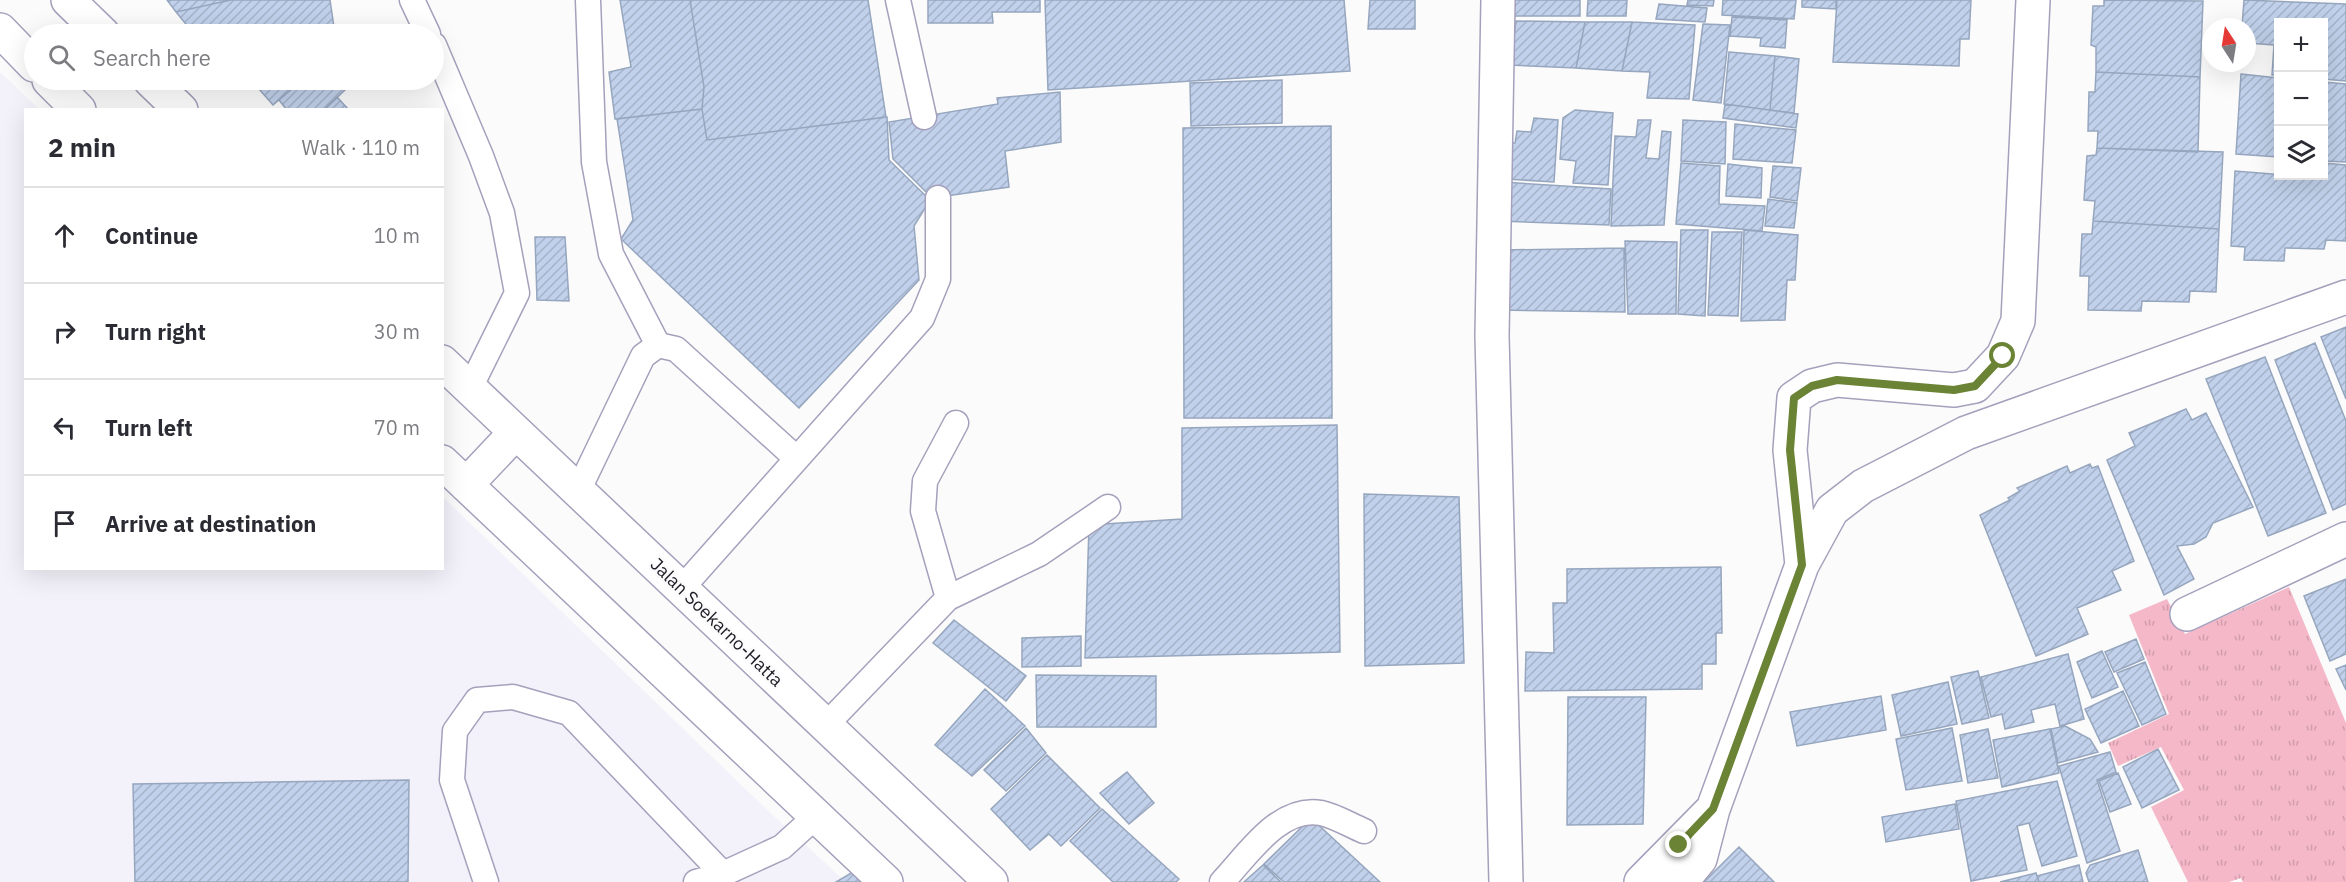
<!DOCTYPE html>
<meta charset="utf-8">
<style>
body{margin:0;font-family:"IBM Plex Sans",sans-serif;background:#f7f7f7;color:#2b2b33}
.controls{position:absolute;right:18px;top:18px;display:grid;overflow:hidden;border-radius:0px;box-shadow:0 6px 24px #0002}
.controls button{width:54px;height:54px;display:grid;place-items:center;padding:0;border:0;border-bottom:2px solid #e1e1e2;background:#fff;color:#2b2b33;font:30px sans-serif}
.compass{position:absolute;left:2202px;top:18px;width:54px;height:54px;border-radius:50%;background:#fff;box-shadow:0 6px 24px #0002;rotate:348deg}
.stop{position:absolute;width:18px;height:18px;margin:-14px;border:4px solid #6b8335;border-radius:50%;background:#fff}
.stop.end{background:#6b8335;border-color:#fff;box-shadow:0 2px 6px #0008}
.list{margin:0;padding:0;list-style:none}
h2{display:flex;justify-content:space-between;align-items:center;height:78px;margin:0;padding:0 24px;font-size:26px}
h2 small{font-size:20px;font-weight:400;color:#7c7c81}
.list li{display:grid;grid-template-columns:39px 1fr auto;gap:18px;align-items:center;box-sizing:border-box;height:96px;padding:0 24px;border-top:2px solid #e1e1e2}
.list b{display:block;font-size:22px;white-space:nowrap}
.list em{font-size:20px;font-style:normal;color:#7c7c81}
.icon{flex:none;width:33px;height:33px;fill:none;stroke:currentColor;stroke-width:2;stroke-linecap:round;stroke-linejoin:round}
.map{position:relative;flex:none;width:2346px;height:882px;overflow:hidden}
.search{position:absolute;background:#fff;box-shadow:0 6px 24px #0002;left:24px;top:24px;width:420px;height:66px;display:flex;align-items:center;gap:15px;box-sizing:border-box;padding:0 21px;border-radius:33px;color:#7c7c81;font-size:22px}
.panel{position:absolute;background:#fff;box-shadow:0 6px 24px #0002;left:24px;top:108px;width:420px;height:462px;border-radius:0px}
.map>svg:first-child{display:block}
.built{fill:#f3f2fa}
.grass{fill:url(#grass-tufts)}
.building{fill:url(#building-hatch);stroke:#96a6be;stroke-width:1.5}
.lines{fill:none;stroke-linecap:round;stroke-linejoin:round}
.lane-casing{stroke:#a5a0bc;stroke-width:27}
.street-casing{stroke:#a5a0bc;stroke-width:36}
.highway-casing{stroke:#a5a0bc;stroke-width:36}
.lane{stroke:#fff;stroke-width:24}
.street{stroke:#fff;stroke-width:33}
.highway{stroke:#fff;stroke-width:33}
.route{stroke:#6b8335;stroke-width:8}
.labels{text-anchor:middle;dominant-baseline:central;stroke-width:5;stroke-linejoin:round;paint-order:stroke}
.street-label{font-size:18px;fill:#1d1c26;stroke:#fbfbfb}
</style>
<div class="map">
<svg width="2346" height="882" viewBox="0 0 2346 882">
<defs>
<pattern id="grass-tufts" width="24" height="20" patternUnits="userSpaceOnUse" patternTransform="scale(1.5)"><rect width="24" height="20" fill="#f5b8c9"/><path d="M3 7l-1-3M5 7V3M7 7l1-3M15 17l-1-3M17 17v-4M19 17l1-3" fill="none" stroke="#d29eac"/></pattern>
<pattern id="building-hatch" width="6" height="6" patternUnits="userSpaceOnUse" patternTransform="scale(1.5)"><rect width="6" height="6" fill="#c1d1eb"/><path d="M-1 1l2-2M0 6l6-6M5 7l2-2" fill="none" stroke="#a5b3c9"/></pattern>
</defs>
<rect width="100%" height="100%" fill="#fbfbfb"/>
<path class="built" d="M0,72L39,109L26,110V568H442L443,497L763,806L846,882H0Z"/>
<path class="grass" d="M2289,587L2346,723V882H2243L2241,878L2229,882H2188L2151,807L2184,790L2161,747L2118,766L2108,743L2169,714L2129,615L2167,599L2185,634Z"/>
<path class="building" d="M167,0H231L176,12Z
M231,0H330L335,34H194L176,12Z
M620,0H690L704,87L702,109L615,119L609,72L631,67Z
M690,0H868L886,117L707,140L702,109L704,87Z
M928,0H1040V12H992L993,23H928Z
M1045,0H1344L1350,71L1048,90Z
M1370,0H1415V29H1368Z
M1505,0H1580V16H1506Z
M1588,0H1627L1626,16H1587Z
M1688,0H1714L1713,6L1687,5Z
M1723,0H1796L1794,19L1722,15Z
M1802,0H1836V9L1802,7Z
M1837,0H1971L1969,39H1960L1959,66L1833,62Z
M2104,0L2203,1L2200,77L2096,72V47L2091,45L2093,6H2104Z
M2244,0L2346,4V81L2324,79V22H2278V75H2272L2274,45L2247,43V27H2242Z
M1659,4L1707,8L1705,22L1656,19Z
M1732,17L1787,20L1785,48L1760,46L1761,38L1730,36Z
M1516,21L1585,22L1576,68L1510,65Z
M1585,22H1632L1622,71L1576,68Z
M1632,22L1695,25L1689,99L1647,98L1650,72L1622,71Z
M1703,24L1730,25L1721,103L1693,100Z
M1729,52L1775,56L1770,110L1724,104Z
M1775,56L1799,59L1794,113L1770,110Z
M2096,72L2200,77L2198,152L2097,148L2098,131H2088L2089,92H2095Z
M2241,74L2278,78V157L2236,154Z
M251,80H302L273,105Z
M302,80H344L346,89L324,110H287L279,100Z
M1282,80V123L1191,126L1190,83Z
M2324,82L2346,84V162L2324,161Z
M1060,92L1061,142L1005,151L1009,187L932,198L893,159L889,122L998,104L997,98Z
M337,97L349,110H324Z
M1725,104L1798,114L1796,128L1723,118Z
M702,109L707,140L887,117L889,160L930,200L914,226L919,280L799,408L621,239L633,220L617,119Z
M1575,110L1613,113L1608,185L1573,183L1576,161L1560,159L1563,118Z
M1534,118L1558,120L1554,182L1506,179L1508,143H1515L1517,131L1531,132Z
M1638,120H1651L1646,158L1659,159L1662,131L1671,132L1664,225L1611,226L1615,136L1636,137Z
M1683,120L1726,122L1725,164L1681,161Z
M1735,124L1796,130L1792,163L1733,159Z
M1331,126L1332,418H1184L1183,128Z
M2097,148L2223,152L2219,229L2093,221L2095,201L2084,200L2087,156L2096,155Z
M1681,163L1720,166L1719,204L1765,206L1762,231L1676,224Z
M2324,163L2346,165V241L2326,240L2324,249L2285,248L2284,261L2244,260L2245,247L2231,246L2235,171L2308,177L2324,176Z
M1728,164L1762,168L1761,198L1726,196Z
M1773,166L1801,168L1797,201L1770,197Z
M1502,182L1611,189L1609,225L1499,221Z
M1768,199L1797,203L1794,228L1765,226Z
M2093,221L2219,229L2216,292L2190,291L2189,302L2142,301L2141,311L2088,310L2089,276H2080L2082,234H2092Z
M1681,230H1708L1705,316L1678,314Z
M1744,230L1798,235L1795,280H1787L1785,320L1741,321Z
M1712,232H1742L1738,316L1708,315Z
M535,237H565L569,301L537,300Z
M1625,241L1677,242L1676,314H1628Z
M1624,248L1625,312L1500,310L1501,250Z
M2346,327V399L2321,337Z
M2315,343L2346,421V504L2333,510L2275,360Z
M2265,357L2326,513L2268,536L2206,379Z
M2186,409L2192,420L2206,413L2253,507L2213,523L2206,537L2194,544L2177,546L2194,579L2164,595L2107,460L2135,446L2129,433Z
M1337,425L1340,652L1085,658L1089,525L1182,519V428Z
M2090,464L2092,468L2098,466L2134,561L2112,571L2121,590L2077,608L2088,634L2036,656L1980,515L2010,500L2008,498L2020,491L2017,488L2067,466L2070,473Z
M1364,494L1459,497L1464,663L1365,666Z
M1721,567L1722,633H1716V664H1702V689L1525,691L1526,652L1554,653L1553,603H1567V569Z
M2346,579V654L2330,661L2304,596Z
M954,620L1026,676L1006,701L933,643Z
M1081,636V666L1022,667V638Z
M2136,639L2144,659L2114,672L2105,652Z
M2102,651L2118,687L2092,698L2077,662Z
M2068,654L2084,719L2060,726L2055,704L2031,710L2034,722L2005,729L2002,714L1991,717L1981,677Z
M2145,662L2166,714L2142,725L2117,673Z
M2346,665V690L2336,669Z
M1978,671L1989,718L1962,724L1951,677Z
M1036,675L1156,676V727H1037Z
M1948,682L1957,724L1901,736L1892,695Z
M985,689L1025,726L972,776L935,745Z
M2123,691L2139,726L2101,743L2085,709Z
M1881,696L1886,730L1797,746L1790,712Z
M1568,697H1646L1643,824L1567,825Z
M2065,726L2090,739L2098,752L2058,763L2051,729Z
M1026,728L1046,753L1006,791L984,770Z
M1952,728L1962,781L1906,790L1896,739Z
M1988,729L1998,778L1968,783L1960,735Z
M2050,729L2059,773L2002,787L1993,740Z
M2158,749L2179,790L2142,808L2123,767Z
M2110,752L2116,772L2097,780L2120,851L2087,863L2059,766Z
M1047,755L1100,808L1061,846L1049,834L1030,850L991,809Z
M1127,772L1154,803L1129,824L1100,793Z
M2118,773L2131,804L2110,812L2099,781Z
M409,780L408,882H135L133,784Z
M2057,781L2077,856L2042,866L2029,823L2017,826L2027,870L1971,881L1956,801Z
M1955,804L1959,829L1886,842L1882,817Z
M1102,809L1179,879L1176,882H1113L1070,841Z
M1311,818L1380,882H1284L1264,864Z
M1739,847L1774,882H1704Z
M2138,850L2148,882H2089L2086,873L2090,865Z
M1263,865L1281,882H1244Z
M2079,865L2083,882H2039L2037,876Z
M853,872L861,882H836Z
M2036,873L2039,882H2000Z"/>
<g class="lines">
<defs>
<path id="lane" d="M412,0L428,34
M588,0L594,162L611,254L658,345
M898,0L924,117
M434,45L481,156L502,213L517,293L470,388
M578,491L643,356L658,345L676,349L796,458
M682,588L922,318L938,279V198
M948,598L923,511L925,481L956,423
M825,726L948,598L1039,554L1108,507
M486,882L452,780L455,731L477,700L513,697L569,713L723,874
M696,882L723,874L782,847L815,817
M1222,882C1247,856 1279,805 1321,813C1335,816 1350,825 1364,831"/>
<path id="street" d="M1498,0L1492,336L1506,882
M1802,565L1790,450L1794,398L1812,386L1837,380L1954,390L1975,386L2003,356L2018,321L2033,0
M2187,614L2346,539
M1641,882L1711,811
M1681,882L1700,859L1713,809L1802,565L1832,510L1863,486L1966,433L2346,297"/>
<path id="highway" d="M68,0L103,34
M0,30L34,65
M49,80L79,110
M150,80L181,110
M442,362L991,882
M442,462L886,882
M466,485L516,432"/>
</defs>
<use href="#lane" class="lane-casing"/>
<use href="#street" class="street-casing"/>
<use href="#highway" class="highway-casing"/>
<use href="#lane" class="lane"/>
<use href="#street" class="street"/>
<use href="#highway" class="highway"/>
</g>
<g class="lines">
<path class="route" d="M1679,845L1713,809L1802,565L1790,450L1794,398L1812,386L1837,380L1954,390L1975,386L2003,356"/>
</g>
<g class="labels">
<g class="street-label">
<text transform="translate(717 622) rotate(44)">Jalan Soekarno-Hatta</text>
</g>
</g>
</svg>
<div class="controls">
<button>+</button>
<button>−</button>
<button><svg class="icon" aria-label="layers" viewBox="0 0 24 24"><path d="M12 4l9 5-9 5-9-5zM3 14l9 5 9-5"/></svg></button>
</div>
<svg class="compass" viewBox="-18 -18 36 36"><path d="M0-13l5 13h-10z" fill="#e53935"/><path d="M0 13l5-13h-10z" fill="#7c7c81"/></svg>
<div class="stop" style="left:2003px;top:356px"></div>
<div class="stop end" style="left:1679px;top:845px"></div>
<div class="search"><svg class="icon" aria-label="search" viewBox="0 0 24 24"><circle cx="10" cy="10" r="6"/><path d="M15 15l6 6"/></svg>Search here</div>
<section class="panel">
<h2>2 min<small>Walk · 110 m</small></h2>
<ul class="list">
<li><svg class="icon" aria-label="ahead" viewBox="0 0 24 24"><path d="M12 20V5M6 11l6-6 6 6"/></svg><div><b>Continue</b></div><em>10 m</em></li>
<li><svg class="icon" aria-label="right" viewBox="0 0 24 24"><path d="M7 20v-9h11M14 6l5 5-5 5"/></svg><div><b>Turn right</b></div><em>30 m</em></li>
<li><svg class="icon" aria-label="left" viewBox="0 0 24 24"><path d="M17 20v-9H6M10 6l-5 5 5 5"/></svg><div><b>Turn left</b></div><em>70 m</em></li>
<li><svg class="icon" aria-label="arrive" viewBox="0 0 24 24"><path d="M6 21V4h12l-3 4 3 4H6"/></svg><div><b>Arrive at destination</b></div></li>
</ul>
</section>
</div>
